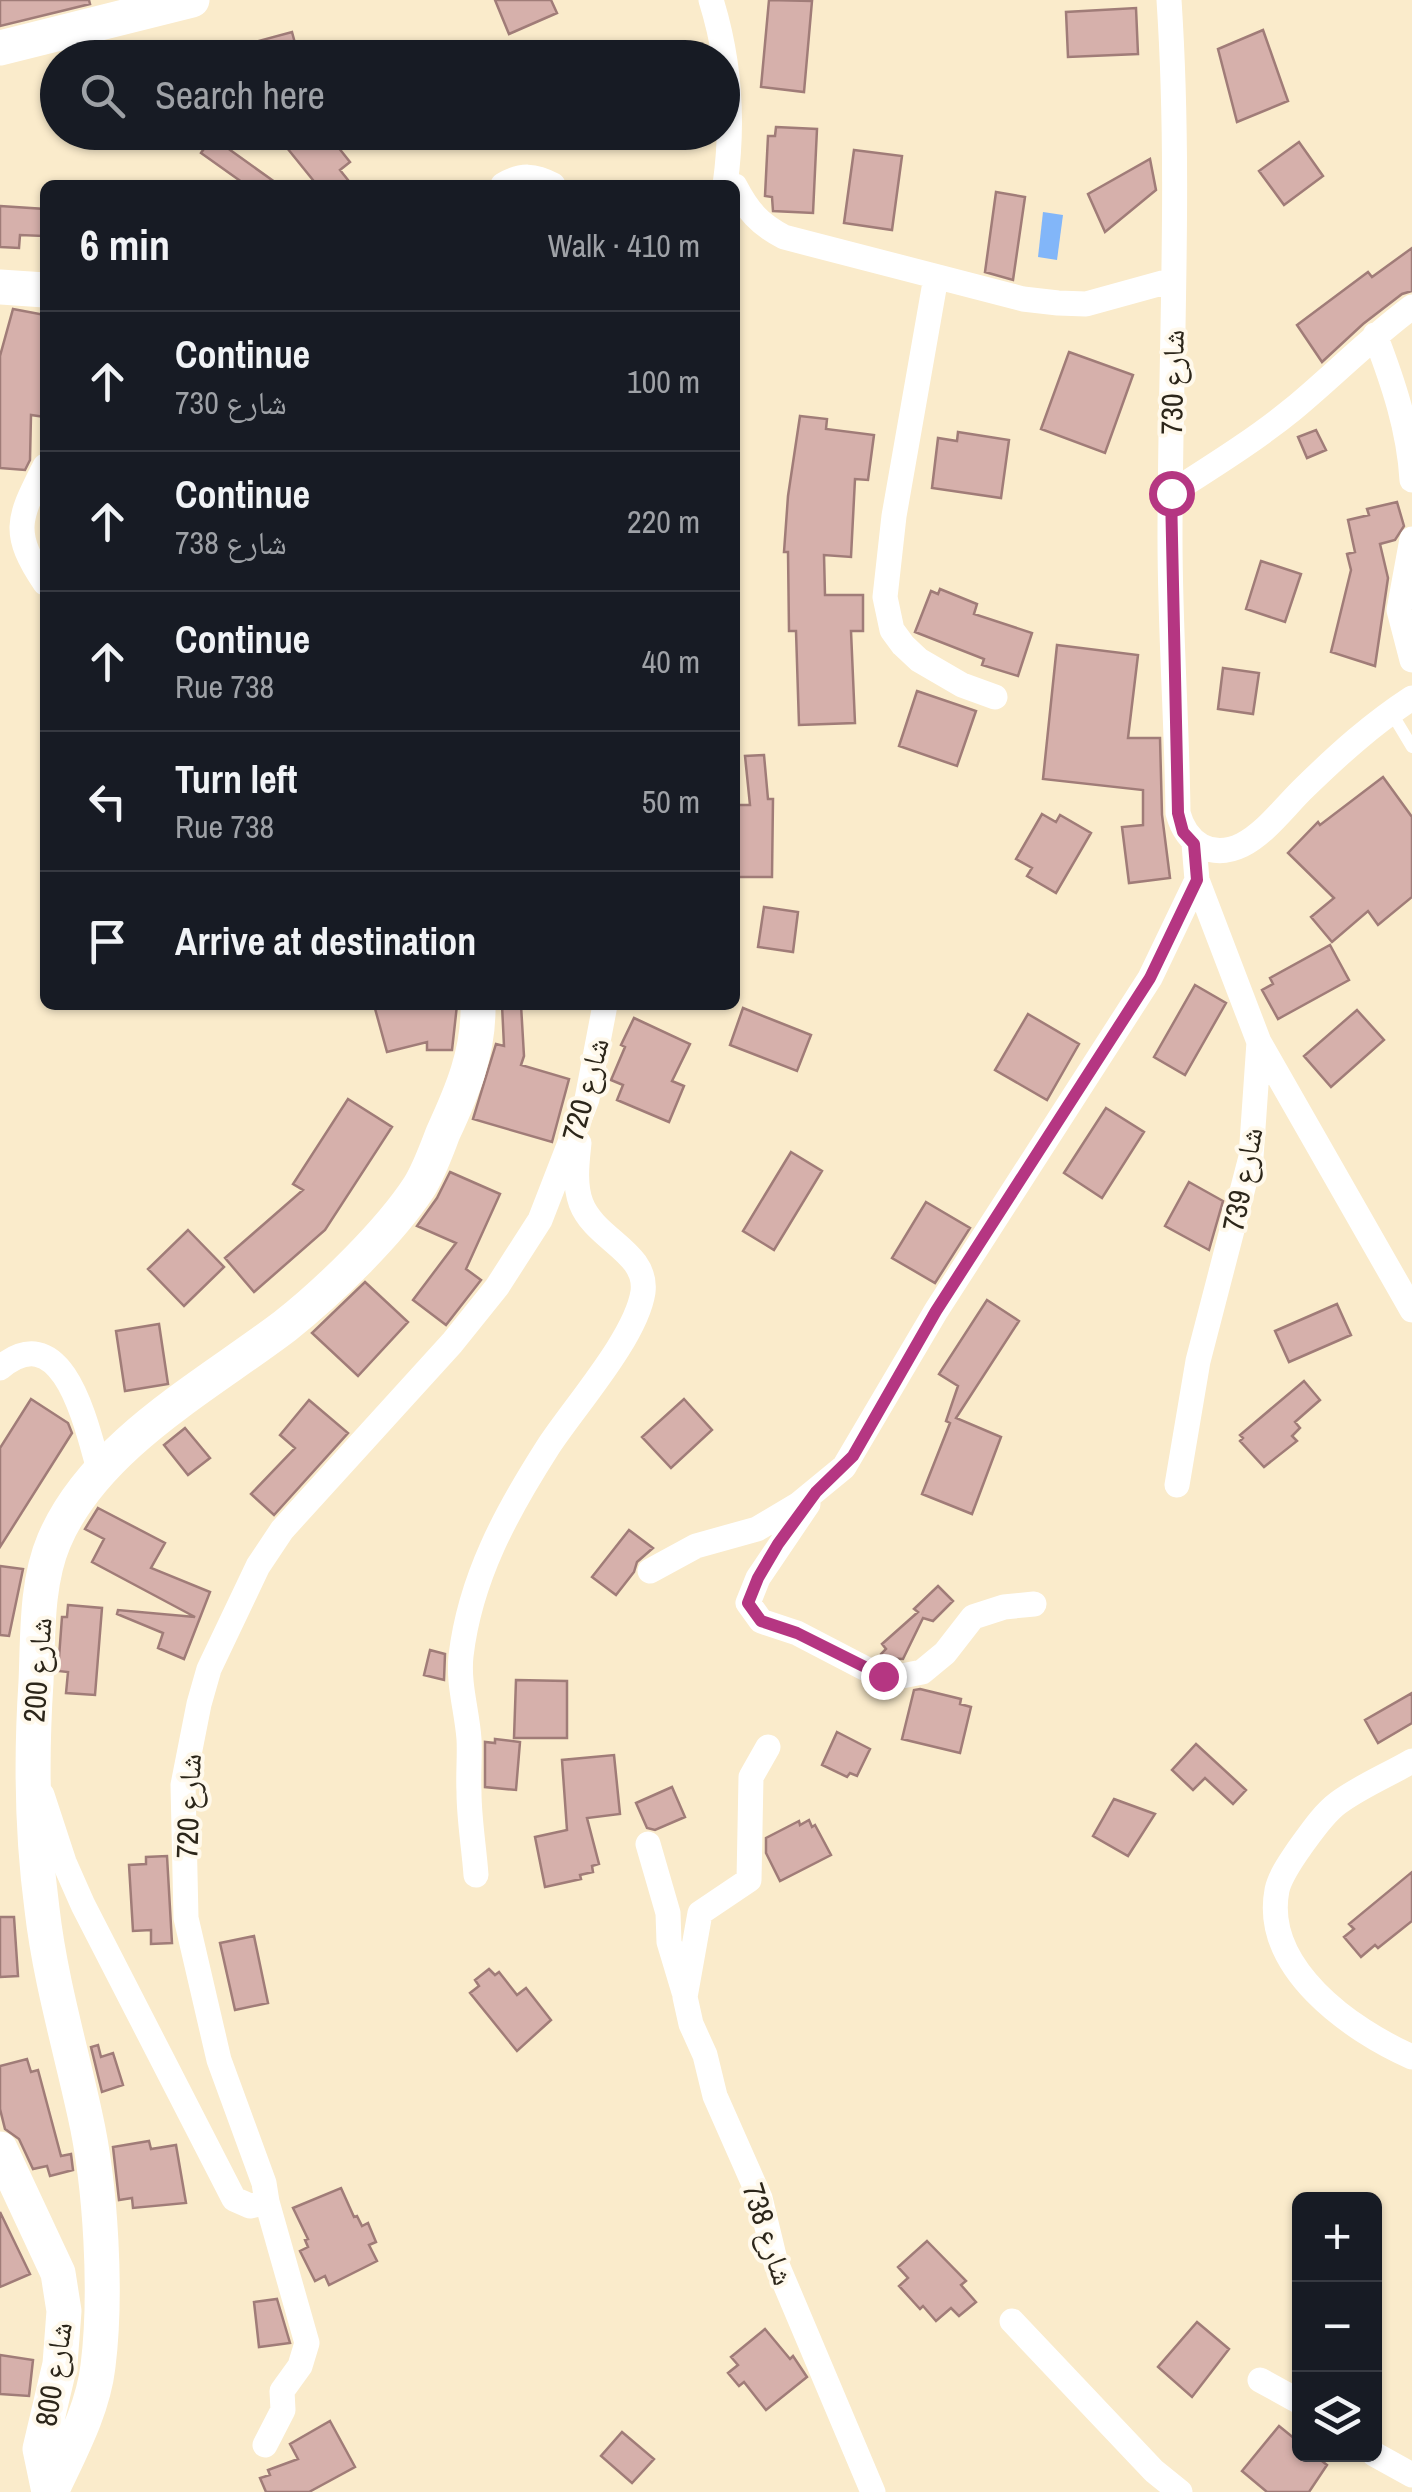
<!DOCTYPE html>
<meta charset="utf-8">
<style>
body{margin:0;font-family:"Archivo Narrow","Noto Naskh Arabic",sans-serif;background:#242831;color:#f1f3f6}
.controls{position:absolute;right:30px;bottom:30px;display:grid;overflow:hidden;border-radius:15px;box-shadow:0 2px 8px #0004}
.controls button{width:90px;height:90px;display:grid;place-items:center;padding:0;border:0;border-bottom:2px solid #363941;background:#171b24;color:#f1f3f6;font:50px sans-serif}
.stop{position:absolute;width:30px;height:30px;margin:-22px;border:8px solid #b53682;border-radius:50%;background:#fff}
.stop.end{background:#b53682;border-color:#fff;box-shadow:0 2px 10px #0008}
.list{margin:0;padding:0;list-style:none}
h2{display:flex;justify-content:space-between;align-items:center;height:130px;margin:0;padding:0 40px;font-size:42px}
h2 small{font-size:32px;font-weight:400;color:#9ea1a6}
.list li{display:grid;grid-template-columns:65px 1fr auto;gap:30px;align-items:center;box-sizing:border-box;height:140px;padding:0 40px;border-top:2px solid #363941}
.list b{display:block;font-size:38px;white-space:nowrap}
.list p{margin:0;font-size:32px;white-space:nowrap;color:#9ea1a6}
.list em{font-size:32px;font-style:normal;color:#9ea1a6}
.icon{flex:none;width:55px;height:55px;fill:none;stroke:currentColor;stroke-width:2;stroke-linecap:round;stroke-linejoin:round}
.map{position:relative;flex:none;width:1412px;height:2492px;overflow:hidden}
.search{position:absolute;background:#171b24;box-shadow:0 2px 8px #0004;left:40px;top:40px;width:700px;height:110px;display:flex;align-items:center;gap:25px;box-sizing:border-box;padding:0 35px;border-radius:55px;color:#9ea1a6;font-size:38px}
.panel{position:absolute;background:#171b24;box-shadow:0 2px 8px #0004;left:40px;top:180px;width:700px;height:830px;border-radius:15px}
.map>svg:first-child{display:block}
.water{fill:#82b6f9}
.building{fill:#d6b0ab;stroke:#a07c78;stroke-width:2.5}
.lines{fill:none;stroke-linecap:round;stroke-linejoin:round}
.lane{stroke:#fff;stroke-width:12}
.street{stroke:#fff;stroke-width:25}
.secondary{stroke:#fff;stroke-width:35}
.route{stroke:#b53682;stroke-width:12}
.labels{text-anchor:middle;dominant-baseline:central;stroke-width:8;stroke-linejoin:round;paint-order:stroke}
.street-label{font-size:30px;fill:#2c261a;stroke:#fff9ec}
</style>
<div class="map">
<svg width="1412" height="2492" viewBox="0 0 1412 2492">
<rect width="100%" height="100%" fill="#faebcb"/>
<path class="water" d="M1043,212L1063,215L1057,260L1038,257Z"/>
<path class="building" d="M0,0H89L90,4L0,26Z
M495,0H551L557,13L509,34Z
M769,0L812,1L804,92L761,87Z
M1136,8L1138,54L1068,57L1066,12Z
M1263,30L1288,101L1237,122L1218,49Z
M292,32L299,58H219L218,52Z
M776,127L817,129L813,213L773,211L772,197L765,196L768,136H775Z
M296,132H326L350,162L340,170L352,185H317L283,143Z
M212,137L279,185H246L201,153Z
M1299,142L1323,176L1284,205L1259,171Z
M854,150L902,156L892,230L844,223Z
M1150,159L1156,190L1105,232L1088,194Z
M996,192L1025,197L1013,280L985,272Z
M0,206L45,209L44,236L20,235L19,248L0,247Z
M1412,248V291L1402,294L1363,324L1322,362L1297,325L1368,272L1372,277Z
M13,309L45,315V417L31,415L30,460L25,470L0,468V356Z
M1069,352L1133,375L1105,453L1041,429Z
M800,416L827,419L826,429L874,435L868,480L855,479L851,557L824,555L825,595H863V631H851L855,723L799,725L796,631H789L788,552H784L788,496Z
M1316,430L1326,450L1307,458L1298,437Z
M958,432L1009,440L1001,498L932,488L938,438L957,441Z
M1397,502L1404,526L1395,540L1380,544L1388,578L1375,666L1331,652L1351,570L1347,554L1355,552L1348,520L1369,515L1367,509Z
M1261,561L1301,574L1285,622L1246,609Z
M940,589L977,604L974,614L1032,633L1018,676L982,665L984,659L915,632L931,591L938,594Z
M1057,645L1138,655L1128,738H1160L1162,815L1170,878L1129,883L1122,827L1143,825V790L1043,779Z
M1223,668L1259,673L1253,714L1218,709Z
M917,691L976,711L957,766L899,746Z
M764,755L768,799H773L772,877H735L736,805H750L745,756Z
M1383,777L1412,817V897L1378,925L1368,911L1332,942L1311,917L1334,898L1288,853L1318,822L1320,825Z
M1042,814L1056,822L1060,815L1091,833L1056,893L1027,876L1032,868L1016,859Z
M764,907L798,912L793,952L758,947Z
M1330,945L1349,980L1278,1019L1262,990L1273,984L1270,978Z
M1195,985L1226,1003L1185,1075L1154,1057Z
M374,1005H457L452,1050H427V1042L387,1052Z
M502,1005H521L524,1056L521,1065L569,1079L552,1142L473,1119L496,1044L504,1046Z
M743,1008L811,1035L797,1071L730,1045Z
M1357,1010L1384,1040L1331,1087L1304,1056Z
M1028,1014L1079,1044L1047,1100L995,1070Z
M634,1018L690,1044L672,1081L684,1086L669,1122L617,1100L623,1085L611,1080L625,1047L621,1045Z
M348,1099L392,1127L325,1230L254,1292L225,1258L303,1190L293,1184Z
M1106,1108L1144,1132L1102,1198L1064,1173Z
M791,1152L822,1171L774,1250L743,1231Z
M450,1172L500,1194L466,1269L481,1280L446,1325L413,1300L456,1243L417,1226L437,1198Z
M1189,1182L1223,1201L1209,1250L1165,1226Z
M926,1202L970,1228L935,1283L892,1258Z
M188,1230L224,1267L184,1306L148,1269Z
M365,1282L408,1322L358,1376L312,1333Z
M987,1300L1019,1321L956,1418L1001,1437L972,1514L922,1494L950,1423L946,1421L958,1386L939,1374Z
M1337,1304L1351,1335L1289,1362L1275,1331Z
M159,1324L168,1384L125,1391L116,1331Z
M1304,1381L1320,1400L1295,1422L1300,1428L1292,1436L1297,1441L1264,1467L1240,1441L1243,1438L1240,1435Z
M31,1399L68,1423L72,1433L0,1547V1448Z
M684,1399L712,1430L671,1468L642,1437Z
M309,1400L348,1433L274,1515L251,1494L295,1448L280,1435Z
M185,1428L210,1458L188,1475L164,1445Z
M98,1508L165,1543L151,1568L210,1592L184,1659L158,1648L163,1633L117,1614L118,1610L195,1617L92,1562L104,1539L85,1529Z
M629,1530L653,1548L637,1562L634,1572L616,1595L592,1577Z
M0,1566L23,1569L9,1636L0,1635Z
M938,1586L953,1601L933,1621L923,1618L903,1659L884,1658L881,1654L886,1649L882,1644L918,1612L914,1609Z
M68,1605L102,1608L95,1695L66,1693L68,1672L58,1671L62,1617H67Z
M430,1650L445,1654L444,1680L424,1675Z
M516,1680L567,1681V1738H514Z
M920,1689L961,1699L960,1704L971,1707L960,1753L902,1739L914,1690Z
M1412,1693V1723L1378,1743L1365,1720Z
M837,1732L870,1749L857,1776L850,1773L847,1777L822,1765Z
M495,1739L520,1742L516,1790L485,1787V1742L495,1743Z
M1196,1744L1246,1790L1233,1804L1205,1778L1193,1790L1172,1770Z
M614,1755L620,1814L587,1818L599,1864L592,1866L593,1872L580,1875L581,1879L545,1887L535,1837L567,1830L562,1760Z
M672,1787L685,1817L655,1830L647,1828L636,1803Z
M1114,1799L1155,1814L1128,1856L1093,1836Z
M809,1820L812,1827L815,1825L831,1855L780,1881L766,1853V1838L799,1821L800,1825Z
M167,1856L172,1943L151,1944V1930L133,1931L129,1865L146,1864V1857Z
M1412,1872V1921L1378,1948L1375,1945L1361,1957L1344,1937L1354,1929L1349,1924Z
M0,1917H14L18,1976L0,1977Z
M254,1936L268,2003L235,2010L220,1943Z
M489,1969L495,1975L499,1972L517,1995L526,1988L551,2020L517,2051L470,1993L479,1986L475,1980Z
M98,2045L101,2057L113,2053L123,2085L102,2092L91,2047Z
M27,2059L31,2072L38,2070L61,2156L71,2154L73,2170L50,2176L47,2166L33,2169L19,2139L5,2129L0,2109V2066Z
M149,2141L151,2149L176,2145L186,2203L133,2208L132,2198L119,2200L113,2147Z
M341,2188L354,2217L357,2216L362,2226L368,2223L376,2242L369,2245L377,2261L329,2285L325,2276L315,2281L300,2251L308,2247L305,2240L308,2239L293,2208Z
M0,2212L30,2274L0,2287Z
M927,2241L966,2281L961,2285L976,2302L959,2316L951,2308L936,2321L923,2306L920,2309L899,2286L908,2278L898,2267Z
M277,2299L290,2343L259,2347L254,2302Z
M1197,2322L1229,2349L1192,2397L1158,2367Z
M765,2329L790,2359L793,2356L807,2377L766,2410L744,2382L739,2386L728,2373L738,2365L731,2357Z
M0,2355L33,2360L29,2396L0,2394Z
M330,2421L355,2467L309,2492H266L260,2478L270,2475L268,2470L298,2459L290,2444Z
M1279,2426L1300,2443V2454H1313L1327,2465L1309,2492H1267L1242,2471Z
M622,2432L654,2459L632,2483L601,2456Z"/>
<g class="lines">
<path class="lane" d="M1391,712L1412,747"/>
<path class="street" d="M711,0C730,61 734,121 725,185
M1169,0C1181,179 1170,360 1170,539C1170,631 1177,722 1178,813C1186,843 1211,860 1242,845C1266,833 1286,805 1305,787C1339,754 1372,724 1412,698
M503,185C521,174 535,175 553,185
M735,186C748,211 759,224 784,237L1023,299L1058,303L1086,304L1173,280
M936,277L894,516L885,597L892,630L903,645L919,660L962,685L995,697
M1375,335C1393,382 1409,429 1412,480
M45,466C19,518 10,531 45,583
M1171,493C1213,466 1255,440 1293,409C1334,375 1370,338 1412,307
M1412,539L1399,610L1412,660
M1259,1042L1412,1310
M0,1368C64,1314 87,1429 99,1469
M1177,1485L1198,1361L1251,1157L1259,1042L1197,880
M808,1504L758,1578L748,1603L761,1621L797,1633L870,1671L897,1677L922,1672L945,1653L973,1617L1004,1607L1034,1604
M650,1571L696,1546L757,1529L799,1504L844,1467L936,1311L1150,978L1197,880L1194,844
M768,1747L751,1777L749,1880L700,1913L685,1997L691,2024L705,2055L715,2096L760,2198L775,2260L873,2492
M1412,1761C1388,1775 1361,1786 1338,1803C1323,1814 1310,1834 1299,1849C1291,1861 1280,1876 1277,1890C1262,1968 1351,2030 1412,2057
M42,1795L64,1862L83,1905L234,2199L250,2206L267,2202L264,2183L219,2060L186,1918L183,1785L199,1704L209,1669L258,1566L282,1530L452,1343L497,1287L540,1220L587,1099L605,1005
M648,1844L668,1913L669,1942L684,1992
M476,1875C474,1847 469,1819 469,1792C468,1774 470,1756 469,1739C467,1711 458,1684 461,1656C470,1578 507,1511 548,1447C574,1407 636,1338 643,1292C648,1252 595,1240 581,1203C574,1184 577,1162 579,1143
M1012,2321L1154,2471L1180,2492
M1260,2380L1300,2402
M265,2445L283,2410L282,2391L300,2366L307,2343L267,2202
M1374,2454L1412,2475"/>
<path class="secondary" d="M0,48L192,0
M0,287L45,290
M0,2149L58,2273L64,2311L60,2364L40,2449L49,2492
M51,2492C69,2453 93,2410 98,2366C107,2294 101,2186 85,2115C70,2046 50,1979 42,1909C32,1834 31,1758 36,1682C38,1637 36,1583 54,1541C94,1446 206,1386 285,1326C328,1292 389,1233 419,1187C429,1171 436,1151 443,1133C462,1092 479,1052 478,1005"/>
</g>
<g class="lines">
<path class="route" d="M883,1676L797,1633L761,1621L748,1603L758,1578L778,1544L816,1492L853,1456L936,1311L1150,978L1197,880L1194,844L1183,832L1178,813L1171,493"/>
</g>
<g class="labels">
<g class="street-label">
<text transform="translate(1172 382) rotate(-89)">شارع 730</text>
<text transform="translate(585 1089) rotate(-75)">شارع 720</text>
<text transform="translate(1242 1179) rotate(-79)">شارع 739</text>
<text transform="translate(37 1670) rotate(-86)">شارع 200</text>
<text transform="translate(188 1806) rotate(-88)">شارع 720</text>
<text transform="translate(769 2234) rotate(72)">شارع 738</text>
<text transform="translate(53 2374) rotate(-81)">شارع 800</text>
</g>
</g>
</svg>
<div class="controls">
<button>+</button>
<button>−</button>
<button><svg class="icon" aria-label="layers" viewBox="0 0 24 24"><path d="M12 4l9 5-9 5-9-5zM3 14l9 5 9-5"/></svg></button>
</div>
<div class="stop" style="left:1171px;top:493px"></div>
<div class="stop end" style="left:883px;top:1676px"></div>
<div class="search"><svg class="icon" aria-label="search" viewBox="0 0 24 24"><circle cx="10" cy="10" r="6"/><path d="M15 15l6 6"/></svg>Search here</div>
<section class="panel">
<h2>6 min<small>Walk · 410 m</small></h2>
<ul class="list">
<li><svg class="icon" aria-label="ahead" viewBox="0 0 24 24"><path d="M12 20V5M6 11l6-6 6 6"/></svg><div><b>Continue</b><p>شارع 730</p></div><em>100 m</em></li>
<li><svg class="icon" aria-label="ahead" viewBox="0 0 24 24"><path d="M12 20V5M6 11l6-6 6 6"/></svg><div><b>Continue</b><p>شارع 738</p></div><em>220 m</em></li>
<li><svg class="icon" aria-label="ahead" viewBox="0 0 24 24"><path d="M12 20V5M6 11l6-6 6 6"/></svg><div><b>Continue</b><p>Rue 738</p></div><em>40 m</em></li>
<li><svg class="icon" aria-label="left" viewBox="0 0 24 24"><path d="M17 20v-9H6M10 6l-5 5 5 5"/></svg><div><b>Turn left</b><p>Rue 738</p></div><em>50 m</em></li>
<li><svg class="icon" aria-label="arrive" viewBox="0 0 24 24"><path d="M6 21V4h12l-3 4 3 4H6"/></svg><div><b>Arrive at destination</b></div></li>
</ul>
</section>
</div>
